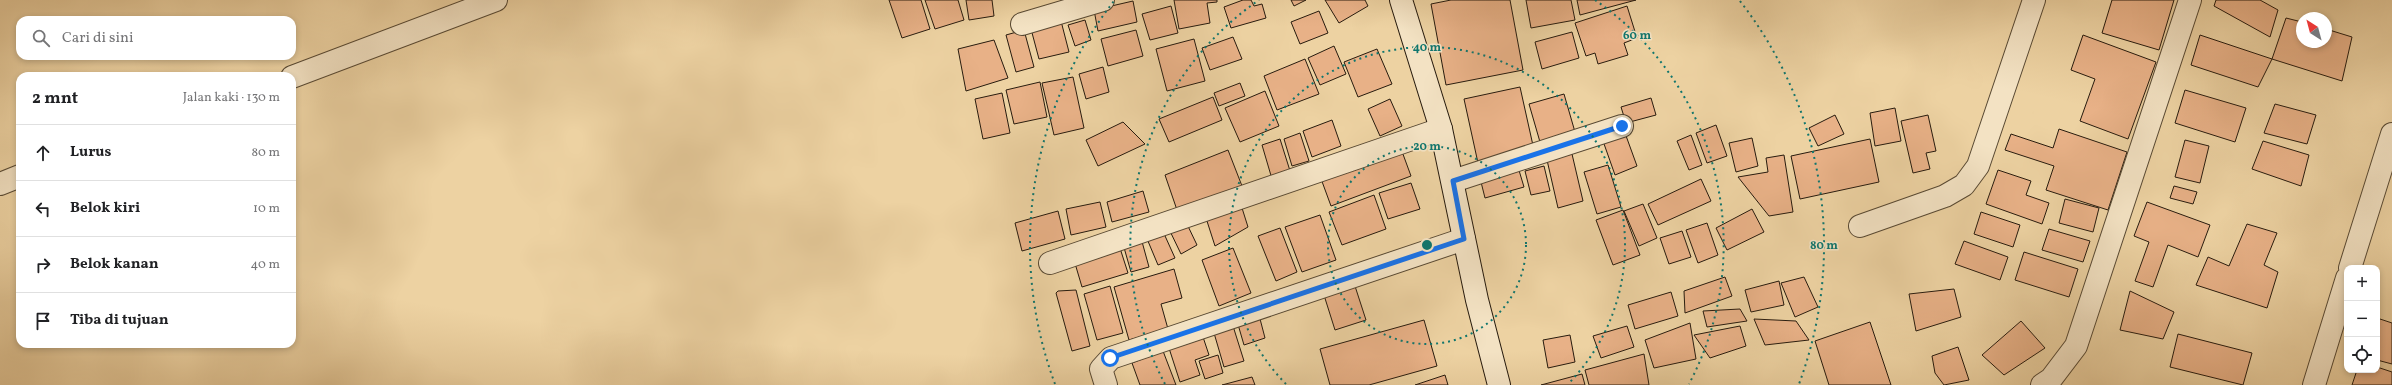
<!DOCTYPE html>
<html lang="id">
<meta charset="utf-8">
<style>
body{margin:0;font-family:Vollkorn,serif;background:#f2f2f2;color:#202124}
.controls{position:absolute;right:12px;bottom:12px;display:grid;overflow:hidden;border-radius:8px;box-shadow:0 2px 6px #0003}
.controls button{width:36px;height:36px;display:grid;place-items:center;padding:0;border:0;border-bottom:1px solid #e0e0e0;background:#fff;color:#202124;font:20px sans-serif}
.compass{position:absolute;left:2296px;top:12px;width:36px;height:36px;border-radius:50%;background:#fff;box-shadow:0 2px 6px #0003;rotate:324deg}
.stop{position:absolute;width:12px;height:12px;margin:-9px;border:3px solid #1a73e8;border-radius:50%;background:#fff}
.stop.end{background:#1a73e8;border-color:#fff;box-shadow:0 1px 4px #0008}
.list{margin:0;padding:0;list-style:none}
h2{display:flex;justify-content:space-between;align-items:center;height:52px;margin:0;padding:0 16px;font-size:17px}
h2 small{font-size:13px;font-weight:400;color:#757577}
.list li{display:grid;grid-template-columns:26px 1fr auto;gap:12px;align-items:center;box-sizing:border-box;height:56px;padding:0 16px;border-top:1px solid #e0e0e0}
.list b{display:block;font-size:15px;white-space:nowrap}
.list em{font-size:13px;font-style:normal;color:#757577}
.icon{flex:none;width:22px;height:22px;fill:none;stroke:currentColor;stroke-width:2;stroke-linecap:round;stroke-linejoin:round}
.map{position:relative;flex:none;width:2392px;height:385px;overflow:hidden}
.search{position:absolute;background:#fff;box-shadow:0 2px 6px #0003;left:16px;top:16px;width:280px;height:44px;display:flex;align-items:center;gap:10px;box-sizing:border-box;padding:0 14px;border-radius:12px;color:#757577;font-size:15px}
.panel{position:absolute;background:#fff;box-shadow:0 2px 6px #0003;left:16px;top:72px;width:280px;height:276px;border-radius:12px}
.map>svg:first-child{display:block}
.building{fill:#e8b187;stroke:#271b0e}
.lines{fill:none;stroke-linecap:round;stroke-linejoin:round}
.street-casing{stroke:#584933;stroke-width:24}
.secondary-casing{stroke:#271b0e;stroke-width:24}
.street{stroke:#f3e2c3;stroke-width:22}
.secondary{stroke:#f3e2c3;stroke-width:22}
.route{stroke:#1a73e8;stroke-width:5}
.ring{fill:none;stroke:#0f766e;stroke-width:2;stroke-dasharray:2 4}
.centre{fill:#0f766e;stroke:#f3e2c3;stroke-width:2}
.ring-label{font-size:12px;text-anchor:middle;font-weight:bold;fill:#0f766e;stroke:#f3e2c3;stroke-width:3;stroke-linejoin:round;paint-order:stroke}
</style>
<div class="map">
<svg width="2392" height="385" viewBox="0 0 2392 385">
<rect width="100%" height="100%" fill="#edd2a2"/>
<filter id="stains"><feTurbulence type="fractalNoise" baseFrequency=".005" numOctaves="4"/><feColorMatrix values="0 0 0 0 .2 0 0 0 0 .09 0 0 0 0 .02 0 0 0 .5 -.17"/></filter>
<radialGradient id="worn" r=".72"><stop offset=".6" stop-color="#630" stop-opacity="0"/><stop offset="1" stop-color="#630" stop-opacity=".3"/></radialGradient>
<path class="building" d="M889,0H921L930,29L902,38Z
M925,0H958L964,20L935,29Z
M966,0H992L994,16L969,20Z
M1174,0H1217V2L1207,3L1210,23L1179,29Z
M1243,0H1251L1254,6L1262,4L1266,18L1231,28L1224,7Z
M1291,0H1306L1294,6Z
M1325,0H1365L1368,6L1339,23Z
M1451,0H1510L1523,70L1446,85L1431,4Z
M1526,0H1571L1575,20L1531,28Z
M1577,0H1636L1580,15Z
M2112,0H2174L2159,50L2102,33Z
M2216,0H2260L2278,10L2270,37L2214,6Z
M1133,1L1137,22L1098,31L1094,10Z
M1171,6L1178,33L1150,40L1142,14Z
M1627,6L1637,38L1624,43L1628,55L1598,64L1595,53L1586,56L1575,23Z
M1319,11L1328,33L1300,44L1291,22Z
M2286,18L2302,22V42H2326V29L2352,37L2342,81L2272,59Z
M1085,20L1091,40L1075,46L1068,25Z
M1061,21L1069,52L1039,59L1031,29Z
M1024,30L1034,67L1016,72L1006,35Z
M1136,30L1143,56L1108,66L1101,39Z
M1572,32L1579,58L1542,69L1535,42Z
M2083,35L2156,62L2128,139L2080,121L2095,79L2071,70Z
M2200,35L2272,59L2258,87L2191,65Z
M1233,37L1242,59L1210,70L1202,48Z
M1194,39L1205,81L1167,91L1156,49Z
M994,40L1008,78L966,91L958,49Z
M1334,46L1346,74L1320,85L1308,58Z
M1377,49L1392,84L1358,97L1344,62Z
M1305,59L1319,94L1277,110L1264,76Z
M1103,67L1109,92L1086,99L1079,74Z
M1073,77L1084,128L1054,135L1042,83Z
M1040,82L1047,117L1014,124L1006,90Z
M1240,83L1245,96L1219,106L1214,93Z
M1520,87L1534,150L1478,163L1464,99Z
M2185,90L2246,108L2235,142L2175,123Z
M1265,91L1279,126L1240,142L1225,108Z
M1002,93L1010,133L983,139L975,99Z
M1564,94L1575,132L1540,142L1529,104Z
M1213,97L1222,120L1169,142L1159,119Z
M1651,98L1656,115L1626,123L1621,107Z
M1390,99L1402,126L1380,136L1368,109Z
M2275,104L2316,115L2307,144L2264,133Z
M1895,108L1901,141L1875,146L1870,113Z
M1835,115L1844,134L1818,146L1809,128Z
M1928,115L1936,151L1926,153L1930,169L1913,173L1901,121Z
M1332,120L1341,146L1312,157L1303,131Z
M1123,122L1145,144L1098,166L1086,140Z
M1716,125L1727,156L1707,163L1696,133Z
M2059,129L2127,152L2108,210L2046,190L2054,166L2005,150L2011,134L2053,148Z
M1300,133L1309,161L1292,166L1284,139Z
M1625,133L1637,166L1615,175L1603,141Z
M1691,135L1702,165L1689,170L1677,141Z
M1752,138L1758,166L1736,172L1729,143Z
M1280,139L1291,174L1272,179L1262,145Z
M1870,139L1879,182L1800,199L1791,156Z
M2185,140L2209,146L2200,183L2175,177Z
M2263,141L2309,155L2301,186L2252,169Z
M1400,146L1411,176L1331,206L1320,176Z
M1228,150L1242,186L1177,210L1165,175Z
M1572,154L1583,201L1558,208L1547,160Z
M1784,155L1793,212L1769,216L1738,177L1768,172L1766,158Z
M1608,165L1621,207L1597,214L1584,172Z
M1544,166L1550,191L1531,195L1525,171Z
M1518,167L1524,187L1485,198L1480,178Z
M1998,170L2031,181L2026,195L2049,203L2042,224L1986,204Z
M1701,179L1711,201L1658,225L1648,204Z
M1411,183L1420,209L1388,219L1379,193Z
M2174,186L2197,192L2193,204L2170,198Z
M1143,191L1149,212L1112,222L1107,202Z
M1374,195L1386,229L1342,245L1329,212Z
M2065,199L2099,208L2093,232L2059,223Z
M1100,202L1106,227L1071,235L1066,209Z
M2147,202L2210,225L2198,257L2168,245L2153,287L2135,281L2149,242L2134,236Z
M1643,204L1657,238L1639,246L1624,211Z
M1242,208L1248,227L1215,246L1206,218Z
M1752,209L1764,232L1727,250L1716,228Z
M1623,210L1640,255L1613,265L1596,220Z
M1058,211L1065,239L1022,251L1015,223Z
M1981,212L2020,225L2013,247L1974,234Z
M1320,215L1336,260L1302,272L1285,227Z
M1186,222L1197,245L1181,254L1168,227Z
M1707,223L1718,255L1698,263L1686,230Z
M2247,224L2277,233L2264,265L2278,272L2267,308L2196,285L2208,257L2229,266Z
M1161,227L1175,258L1158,265L1145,234Z
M1280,228L1297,272L1276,281L1258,236Z
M2049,229L2090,241L2083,262L2042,250Z
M1682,231L1691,257L1669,264L1660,238Z
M1141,238L1149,267L1131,272L1123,244Z
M1964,241L2008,257L2000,280L1955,264Z
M1119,245L1128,273L1082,287L1074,260Z
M1233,248L1251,293L1219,306L1202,260Z
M2024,252L2078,269L2069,297L2015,280Z
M1174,269L1182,298L1161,304L1168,329L1129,340L1114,287Z
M1725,277L1732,296L1685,313L1684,291Z
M1804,277L1818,307L1795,317L1781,283Z
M1779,281L1784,305L1751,312L1745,290Z
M1354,283L1366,320L1335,330L1323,292Z
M1110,286L1123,333L1097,340L1084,294Z
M1954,289L1961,317L1916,331L1909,294Z
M1076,290L1090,346L1072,351L1056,293L1058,291Z
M2130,291L2174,312L2163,339L2120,330Z
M1671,292L1678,316L1635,329L1628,305Z
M1740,309L1747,321L1707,327L1703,311Z
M1259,315L1265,338L1244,345L1237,321Z
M2377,318L2392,323V364L2377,360Z
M1754,319L1796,321L1809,340L1765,345Z
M1424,320L1437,366L1369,385H1330L1320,349Z
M2021,321L2045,348L2004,375L1982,355Z
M1870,322L1891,385H1829L1815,341Z
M1690,323L1696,359L1654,368L1645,340Z
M1233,326L1244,361L1224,367L1214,333Z
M1627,326L1634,347L1601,358L1593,336Z
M1740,326L1746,346L1710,358L1694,335Z
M1201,331L1209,355L1195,360L1200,375L1180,382L1167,342Z
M2178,334L2252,353L2243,385L2170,367Z
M1570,335L1575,362L1548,368L1543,340Z
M1958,347L1969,380L1944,385L1935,373L1932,356Z
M1163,351L1176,385H1140L1132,363Z
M1644,354L1649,385H1589L1585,370Z
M1218,355L1223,373L1205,379L1199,361Z
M2377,367L2392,372V385H2352L2357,370H2377Z
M1582,374L1585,385H1541Z
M1445,375L1448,385H1415Z
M1252,377L1255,385H1222Z"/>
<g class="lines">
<defs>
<path id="street" d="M1022,24L1103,0
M292,77L496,0
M1453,181L1622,126
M0,184L20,176
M1860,226L1945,196L1964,185L1978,166L2034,0
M1050,263L1441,129
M2350,268L2392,134
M1106,385L1101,369L1111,358L1464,239
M2042,385L2051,379L2076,346L2190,0
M2314,385L2347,278"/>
<path id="secondary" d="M1401,0L1441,129L1477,300L1499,385"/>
</defs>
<use href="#street" class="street-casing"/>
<use href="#secondary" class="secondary-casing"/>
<use href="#street" class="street"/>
<use href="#secondary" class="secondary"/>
</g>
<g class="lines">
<path class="route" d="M1110,358L1464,239L1453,181L1622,126"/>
</g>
<g class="ring">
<circle cx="1427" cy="245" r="99"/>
<path d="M1286 384A198 198 0 1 1 1568 384"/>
<path d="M1165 384A297 297 0 0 1 1259 0M1595 0A297 297 0 0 1 1689 384"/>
<path d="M1055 384A397 397 0 0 1 1114 1M1740 1A397 397 0 0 1 1799 384"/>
</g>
<circle cx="1427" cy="245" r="6" class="centre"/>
<g class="ring-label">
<text x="1637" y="39">60 m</text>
<text x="1427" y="51">40 m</text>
<text x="1427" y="150">20 m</text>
<text x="1824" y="249">80 m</text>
</g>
<rect width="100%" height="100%" filter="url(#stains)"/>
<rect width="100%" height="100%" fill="url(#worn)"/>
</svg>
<div class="controls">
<button>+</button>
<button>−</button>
<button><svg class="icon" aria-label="locate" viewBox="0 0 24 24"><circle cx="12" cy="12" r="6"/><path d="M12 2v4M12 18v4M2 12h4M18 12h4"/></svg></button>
</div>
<svg class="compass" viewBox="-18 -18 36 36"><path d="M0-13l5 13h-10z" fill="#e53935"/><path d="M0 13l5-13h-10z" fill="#757577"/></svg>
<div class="stop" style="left:1110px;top:358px"></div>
<div class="stop end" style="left:1622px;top:126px"></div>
<div class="search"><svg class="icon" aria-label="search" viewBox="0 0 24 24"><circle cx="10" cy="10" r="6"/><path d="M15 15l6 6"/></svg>Cari di sini</div>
<section class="panel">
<h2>2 mnt<small>Jalan kaki · 130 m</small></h2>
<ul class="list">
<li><svg class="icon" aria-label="ahead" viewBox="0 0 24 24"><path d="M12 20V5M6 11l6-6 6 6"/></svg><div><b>Lurus</b></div><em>80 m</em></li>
<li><svg class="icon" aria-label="left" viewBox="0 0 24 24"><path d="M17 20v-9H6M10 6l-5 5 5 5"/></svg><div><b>Belok kiri</b></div><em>10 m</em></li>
<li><svg class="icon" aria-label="right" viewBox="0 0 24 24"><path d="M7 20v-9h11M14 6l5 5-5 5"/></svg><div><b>Belok kanan</b></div><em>40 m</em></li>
<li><svg class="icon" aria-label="arrive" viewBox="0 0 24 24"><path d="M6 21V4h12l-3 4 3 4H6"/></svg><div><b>Tiba di tujuan</b></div></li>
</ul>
</section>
</div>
